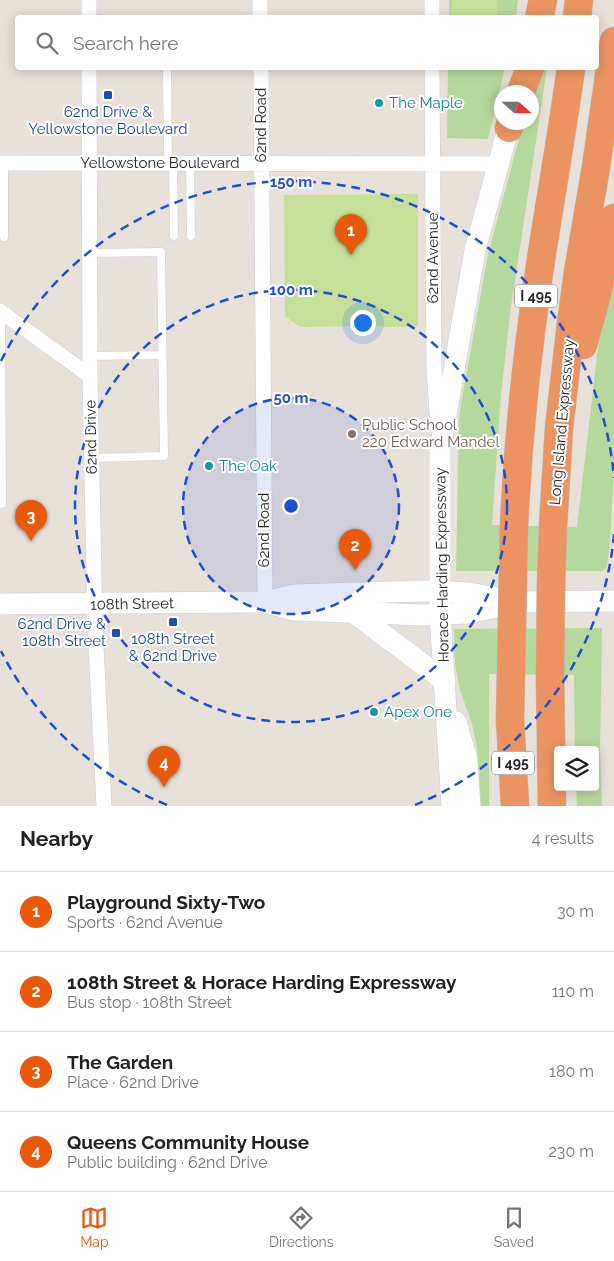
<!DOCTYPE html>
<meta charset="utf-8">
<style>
body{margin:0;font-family:Raleway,sans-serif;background:#f2f2f2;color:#202124}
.controls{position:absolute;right:15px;bottom:15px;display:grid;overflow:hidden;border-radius:5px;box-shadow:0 2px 12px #0003}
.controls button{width:45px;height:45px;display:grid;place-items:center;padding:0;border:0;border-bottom:1px solid #e0e0e0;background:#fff;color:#202124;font:25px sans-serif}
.compass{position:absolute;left:494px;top:85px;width:45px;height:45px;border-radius:50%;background:#fff;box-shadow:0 2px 12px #0003;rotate:111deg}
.you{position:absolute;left:362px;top:322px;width:18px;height:18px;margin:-12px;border:4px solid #fff;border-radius:50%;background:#1a73e8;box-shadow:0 0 0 8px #1a73e833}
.badge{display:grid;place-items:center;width:32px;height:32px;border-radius:50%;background:#ea580c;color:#fff;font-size:16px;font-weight:700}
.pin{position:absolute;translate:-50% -41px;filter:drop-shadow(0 1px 2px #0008)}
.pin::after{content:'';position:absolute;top:26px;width:18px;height:15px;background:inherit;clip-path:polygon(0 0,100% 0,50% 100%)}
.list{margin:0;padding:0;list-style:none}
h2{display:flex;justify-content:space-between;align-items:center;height:65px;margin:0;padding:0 20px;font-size:21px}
h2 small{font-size:16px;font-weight:400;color:#757577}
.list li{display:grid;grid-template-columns:32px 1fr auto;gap:15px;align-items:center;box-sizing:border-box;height:80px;padding:0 20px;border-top:1px solid #e0e0e0}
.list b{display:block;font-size:19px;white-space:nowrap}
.list p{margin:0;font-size:16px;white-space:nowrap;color:#757577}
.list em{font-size:16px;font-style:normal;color:#757577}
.icon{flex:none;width:28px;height:28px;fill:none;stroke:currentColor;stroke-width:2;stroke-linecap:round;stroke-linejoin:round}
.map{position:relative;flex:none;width:614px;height:806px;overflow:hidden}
.search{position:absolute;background:#fff;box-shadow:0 2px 12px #0003;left:15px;right:15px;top:15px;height:55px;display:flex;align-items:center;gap:12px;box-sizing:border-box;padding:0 18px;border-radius:5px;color:#757577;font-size:19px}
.sheet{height:385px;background:#fff}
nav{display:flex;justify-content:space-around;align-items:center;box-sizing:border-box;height:70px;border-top:1px solid #e0e0e0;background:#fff;font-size:14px;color:#757577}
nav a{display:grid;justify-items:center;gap:2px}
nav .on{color:#ea580c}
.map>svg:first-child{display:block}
.green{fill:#b5d99c}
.pitch{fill:#c6df99}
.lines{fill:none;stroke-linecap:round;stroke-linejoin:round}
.service-casing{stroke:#c9ccd7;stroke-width:9}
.minor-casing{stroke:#c9ccd7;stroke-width:16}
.secondary-casing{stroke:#c9ccd7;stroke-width:22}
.motorway-casing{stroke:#bebebe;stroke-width:29}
.service{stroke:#fff;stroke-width:8}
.minor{stroke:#fff;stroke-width:15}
.secondary{stroke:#fff;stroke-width:21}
.motorway{stroke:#eb9462;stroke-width:28}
.motorway-bridge-casing{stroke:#bebebe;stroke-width:29;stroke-linecap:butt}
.motorway-bridge{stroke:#eb9462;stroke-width:28}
.ring{fill:none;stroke:#1d4ed8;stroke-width:2.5;stroke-dasharray:9 6}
.transit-dot{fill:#1a4fb4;stroke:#fff;stroke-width:2}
.culture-dot{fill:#0f9aa8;stroke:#fff;stroke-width:2}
.education-dot{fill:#8d6e63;stroke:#fff;stroke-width:2}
.labels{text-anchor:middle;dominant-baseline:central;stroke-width:4;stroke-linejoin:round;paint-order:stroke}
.shield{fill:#fff;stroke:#686868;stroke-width:1}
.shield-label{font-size:14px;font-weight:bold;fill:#272727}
.culture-label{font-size:15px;fill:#0d838f;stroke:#fff;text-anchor:start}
.transit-label{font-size:15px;fill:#164399;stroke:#fff}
.street-label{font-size:15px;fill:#272727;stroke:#fff}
.education-label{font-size:15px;fill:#785e54;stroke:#fff;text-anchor:start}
.centre{fill:#1d4ed8;stroke:#fff;stroke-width:2.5}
.ring-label{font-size:15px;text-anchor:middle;font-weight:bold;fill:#1d4ed8;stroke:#fff;stroke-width:4;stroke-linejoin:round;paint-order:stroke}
</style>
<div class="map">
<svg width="614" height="806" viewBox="0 0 614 806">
<rect width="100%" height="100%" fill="#e8e1da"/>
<path class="green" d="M449,0H518L516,17L449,18Z
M448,68H505L488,139L447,138Z
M537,68H547L511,307L501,394L492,525L577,527L599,339L614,277V469L610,542L607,566L603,571H456L459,415L488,254L523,123L532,122V92Z
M602,628L600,751L602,806H577L576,787H595V750H575L574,675L489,674V806H481L477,748L472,724L460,690L455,664L454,629Z"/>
<path class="pitch" d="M452,0H497V17H452Z
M418,194V326H414V327H383L382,326L300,327L285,316L284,195Z"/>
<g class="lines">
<defs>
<path id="service" d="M167,68L168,163
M4,163V237
M173,163L174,236
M190,163L191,236
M90,253L161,252L164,456L91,458
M1,312L2,504
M90,356L162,355"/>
<path id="minor" d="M89,0V18
M260,0V18
M432,0V18
M89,68L90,376L95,626L104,806
M261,68L265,602
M432,68L434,370L438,426
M0,163C166,162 333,165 499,164
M0,311L90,376"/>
<path id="secondary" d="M265,602L293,610L423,615L468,613L510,604
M0,604L265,602L294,595L422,591L469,593L519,602L614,601
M353,612L445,681
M456,722L467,760L470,806
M452,806L440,614V449L475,250L510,122"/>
<path id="motorway" d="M539,18L543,0
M577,18L579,0
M521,92L530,68
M509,128L511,122
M583,345L596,298L614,218
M514,526C518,439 527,352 540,266C550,200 562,134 571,68
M553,527L559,428L571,324L578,272L596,167L614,41
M511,671L510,720L515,806
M550,675L552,806"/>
</defs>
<use href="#service" class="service-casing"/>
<use href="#minor" class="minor-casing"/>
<use href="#secondary" class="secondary-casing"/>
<use href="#motorway" class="motorway-casing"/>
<use href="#service" class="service"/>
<use href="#minor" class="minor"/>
<use href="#secondary" class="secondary"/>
<use href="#motorway" class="motorway"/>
<defs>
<path id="motorway-bridge" d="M511,671L514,526
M550,675L551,585L553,527"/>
</defs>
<use href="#motorway-bridge" class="motorway-bridge-casing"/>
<use href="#motorway-bridge" class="motorway-bridge"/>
</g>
<circle cx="291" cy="506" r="108" fill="#1d4ed8" fill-opacity=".12"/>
<g class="ring">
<circle cx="291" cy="506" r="108"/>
<circle cx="291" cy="506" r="216"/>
<path d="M614 534A324 324 0 0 1 415 805M167 805A324 324 0 0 1 1 651M1 361A324 324 0 0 1 614 478"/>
</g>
<g class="transit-dot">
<rect x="103" y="90" width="10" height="10" rx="2.5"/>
<rect x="168" y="617" width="10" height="10" rx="2.5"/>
<rect x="111" y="628" width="10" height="10" rx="2.5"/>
</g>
<g class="culture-dot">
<circle cx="379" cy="103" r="5"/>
<circle cx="209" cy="466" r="5"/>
<circle cx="374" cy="712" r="5"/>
</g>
<circle class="education-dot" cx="352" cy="434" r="5"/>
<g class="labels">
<g class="shield">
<rect x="515" y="284.5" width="42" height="23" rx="4"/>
<rect x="492" y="751.5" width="42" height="23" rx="4"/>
</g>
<g class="shield-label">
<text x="536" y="296">I 495</text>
<text x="513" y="763">I 495</text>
</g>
<g class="culture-label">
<text x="389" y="103">The Maple</text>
<text x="219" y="466">The Oak</text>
<text x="384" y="712">Apex One</text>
</g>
<g class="transit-label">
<text x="108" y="112">62nd Drive &amp;<tspan x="108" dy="17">Yellowstone Boulevard</tspan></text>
<text x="106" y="624" text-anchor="end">62nd Drive &amp;<tspan x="106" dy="17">108th Street</tspan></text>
<text x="173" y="639">108th Street<tspan x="173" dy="17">&amp; 62nd Drive</tspan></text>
</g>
<g class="street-label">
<text transform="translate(261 125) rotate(-90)">62nd Road</text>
<text x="160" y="163">Yellowstone Boulevard</text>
<text transform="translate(433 258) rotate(-90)">62nd Avenue</text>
<text transform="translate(562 422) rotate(-85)">Long Island Expressway</text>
<text transform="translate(91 437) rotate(-91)">62nd Drive</text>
<text transform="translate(264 530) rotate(-90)">62nd Road</text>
<text transform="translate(442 565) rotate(-91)">Horace Harding Expressway</text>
<text transform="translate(132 604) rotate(-1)">108th Street</text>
</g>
<g class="education-label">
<text x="362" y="425">Public School<tspan x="362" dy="17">220 Edward Mandel</tspan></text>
</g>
</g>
<circle cx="291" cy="506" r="8" class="centre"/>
<g class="ring-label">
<text x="291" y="187">150 m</text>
<text x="291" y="295">100 m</text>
<text x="291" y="403">50 m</text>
</g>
</svg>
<div class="controls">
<button><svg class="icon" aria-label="layers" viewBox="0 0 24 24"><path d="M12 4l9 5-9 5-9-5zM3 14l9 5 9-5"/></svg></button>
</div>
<svg class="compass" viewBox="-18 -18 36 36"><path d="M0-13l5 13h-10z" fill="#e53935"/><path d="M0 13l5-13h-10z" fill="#757577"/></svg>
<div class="you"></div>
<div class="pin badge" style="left:351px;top:255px">1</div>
<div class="pin badge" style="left:355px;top:570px">2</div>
<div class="pin badge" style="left:31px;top:541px">3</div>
<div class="pin badge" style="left:164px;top:787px">4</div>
<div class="search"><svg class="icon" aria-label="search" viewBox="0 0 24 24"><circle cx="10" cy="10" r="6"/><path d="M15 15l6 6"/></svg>Search here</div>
</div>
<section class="sheet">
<h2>Nearby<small>4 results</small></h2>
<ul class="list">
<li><span class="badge">1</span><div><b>Playground Sixty-Two</b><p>Sports · 62nd Avenue</p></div><em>30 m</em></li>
<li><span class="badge">2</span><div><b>108th Street &amp; Horace Harding Expressway</b><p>Bus stop · 108th Street</p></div><em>110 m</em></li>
<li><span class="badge">3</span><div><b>The Garden</b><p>Place · 62nd Drive</p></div><em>180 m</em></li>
<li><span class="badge">4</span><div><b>Queens Community House</b><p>Public building · 62nd Drive</p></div><em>230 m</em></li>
</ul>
</section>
<nav>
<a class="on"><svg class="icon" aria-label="map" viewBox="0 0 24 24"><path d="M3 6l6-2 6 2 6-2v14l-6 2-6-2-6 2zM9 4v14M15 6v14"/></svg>Map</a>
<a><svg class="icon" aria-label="directions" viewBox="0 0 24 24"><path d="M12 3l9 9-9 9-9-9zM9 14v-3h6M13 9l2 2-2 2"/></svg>Directions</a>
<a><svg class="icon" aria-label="saved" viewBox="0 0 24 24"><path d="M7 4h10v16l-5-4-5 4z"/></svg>Saved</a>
</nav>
